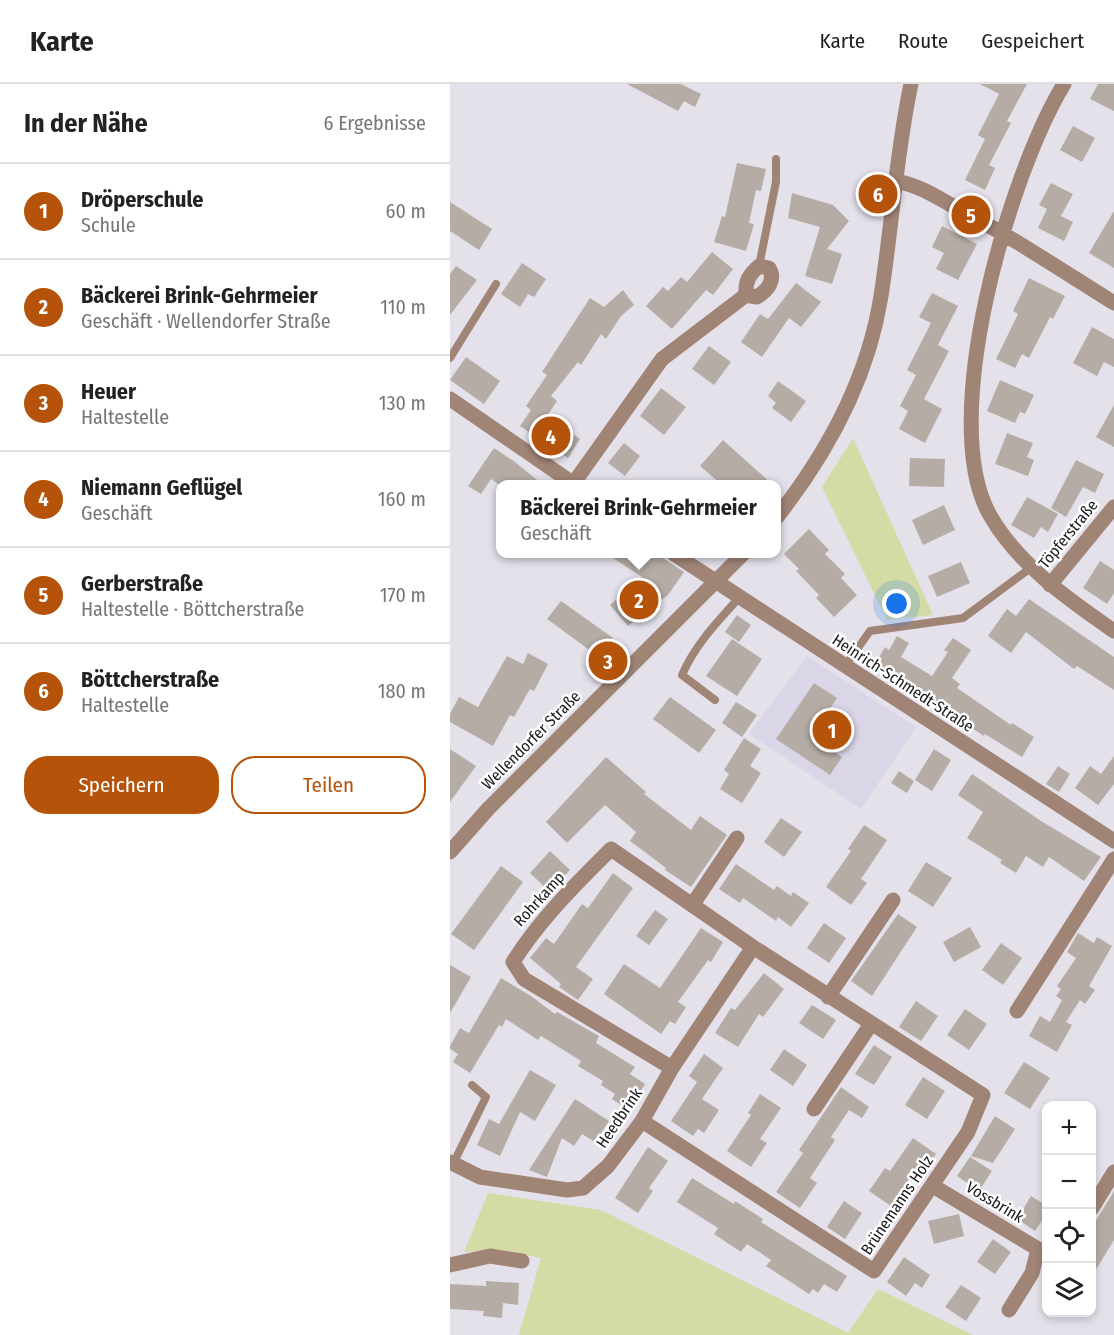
<!DOCTYPE html>
<html lang="de">
<meta charset="utf-8">
<style>
body{margin:0;font-family:"Fira Sans Condensed",sans-serif;background:#f2f2f2;color:#222}
.controls{position:absolute;right:18px;bottom:18px;display:grid;overflow:hidden;border-radius:12px;box-shadow:0 3px 9px #0003}
.controls button{width:54px;height:54px;display:grid;place-items:center;padding:0;border:0;border-bottom:2px solid #e0e0e0;background:#fff;color:#222;font:30px sans-serif}
.you{position:absolute;left:447px;top:520px;width:21px;height:21px;margin:-15px;border:4px solid #fff;border-radius:50%;background:#1a73e8;box-shadow:0 0 0 9px #1a73e833}
.badge{display:grid;place-items:center;width:39px;height:39px;border-radius:50%;background:#b45309;color:#fff;font-size:20px;font-weight:700}
.pin{position:absolute;translate:-50% -50%;border:3px solid #fff;box-shadow:0 2px 6px #0006}
.popup{position:absolute;left:46px;top:396px;width:285px;height:78px;box-sizing:border-box;display:grid;place-content:center;border-radius:12px;background:#fff;filter:drop-shadow(0 2px 4px #0005);font-size:20px;white-space:nowrap;color:#767676}
.popup b{font-size:22px;color:#222}
.popup::after{content:'';position:absolute;left:50%;top:100%;margin-left:-12px;border:12px solid transparent;border-top-color:#fff}
.list{margin:0;padding:0;list-style:none}
h2{display:flex;justify-content:space-between;align-items:center;height:78px;margin:0;padding:0 24px;font-size:26px}
h2 small{font-size:20px;font-weight:400;color:#767676}
.list li{display:grid;grid-template-columns:39px 1fr auto;gap:18px;align-items:center;box-sizing:border-box;height:96px;padding:0 24px;border-top:2px solid #e0e0e0}
.list b{display:block;font-size:22px;white-space:nowrap}
.list p{margin:0;font-size:20px;white-space:nowrap;color:#767676}
.list em{font-size:20px;font-style:normal;color:#767676}
.actions{display:flex;gap:12px;padding:18px 24px}
.actions a{flex:1;padding:14px 0;border:2px solid #b45309;border-radius:24px;text-align:center;font-size:21px;color:#b45309}
.actions .main{background:#b45309;color:#fff}
.icon{flex:none;width:33px;height:33px;fill:none;stroke:currentColor;stroke-width:2;stroke-linecap:round;stroke-linejoin:round}
.map{position:relative;flex:none;width:664px;height:1251px;overflow:hidden}
header{display:flex;align-items:center;gap:36px;box-sizing:border-box;height:84px;padding:0 30px;background:#fff;border-bottom:2px solid #e0e0e0}
header strong{font-size:28px}
nav{display:flex;gap:33px;margin-inline-start:auto;font-size:21px}
main{display:flex}
aside{flex:1;background:#fff}
.map>svg:first-child{display:block}
.built{fill:#dbd6e7}
.green{fill:#d5dba5}
.building{fill:#b5ada5}
.lines{fill:none;stroke-linecap:round;stroke-linejoin:round}
.service{stroke:#a08577;stroke-width:8}
.minor{stroke:#a08577;stroke-width:15}
.tertiary{stroke:#a08577;stroke-width:15}
.labels{text-anchor:middle;dominant-baseline:central;stroke-width:5;stroke-linejoin:round;paint-order:stroke}
.street-label{font-size:16px;fill:#18171b;stroke:#fff}
</style>
<header>
<strong>Karte</strong>
<nav><a>Karte</a><a>Route</a><a>Gespeichert</a></nav>
</header>
<main>
<aside>
<h2>In der Nähe<small>6 Ergebnisse</small></h2>
<ul class="list">
<li><span class="badge">1</span><div><b>Dröperschule</b><p>Schule</p></div><em>60 m</em></li>
<li><span class="badge">2</span><div><b>Bäckerei Brink-Gehrmeier</b><p>Geschäft · Wellendorfer Straße</p></div><em>110 m</em></li>
<li><span class="badge">3</span><div><b>Heuer</b><p>Haltestelle</p></div><em>130 m</em></li>
<li><span class="badge">4</span><div><b>Niemann Geflügel</b><p>Geschäft</p></div><em>160 m</em></li>
<li><span class="badge">5</span><div><b>Gerberstraße</b><p>Haltestelle · Böttcherstraße</p></div><em>170 m</em></li>
<li><span class="badge">6</span><div><b>Böttcherstraße</b><p>Haltestelle</p></div><em>180 m</em></li>
</ul>
<div class="actions"><a class="main">Speichern</a><a>Teilen</a></div>
</aside>
<div class="map">
<svg width="664" height="1251" viewBox="0 0 664 1251">
<rect width="100%" height="100%" fill="#e4e1eb"/>
<path class="built" d="M357,572L466,643L411,725L299,650Z"/>
<path class="green" d="M403,354L483,531L437,536L372,403Z
M38,1109L151,1126L398,1249L428,1205L523,1251H69L91,1174L53,1166L14,1168Z"/>
<path class="building" d="M177,0H231L251,10L245,23L234,17L228,27Z
M530,0H577L557,37L561,39L539,81L545,84L535,106L515,96L535,55L528,51L549,10Z
M648,0H664V27L640,15Z
M623,42L645,54L632,78L610,66Z
M287,79L316,85L311,107L306,106L299,139L304,140L296,167L264,158L272,132L275,133Z
M601,99L623,110L611,132L623,138L614,157L588,144L597,125L589,121Z
M342,109L383,121L399,137L377,165L392,170L382,200L355,192L370,143L338,134Z
M0,118L42,145L29,166L0,147Z
M664,127V184L639,169Z
M492,142L527,160L508,196L486,185L494,169L482,163Z
M262,168L283,185L263,211L256,206L222,245L196,222L213,203L218,207L231,193L237,198Z
M72,179L96,195L84,213L78,210L70,223L51,210Z
M6,182L27,196L0,231V190Z
M579,194L615,212L603,235L600,233L579,274L572,270L565,284L546,275L568,230L563,227Z
M346,199L371,218L351,243L339,234L312,273L291,258L310,230L318,235Z
M173,206L184,221L171,232L156,255L151,250L131,281L128,278L101,312L107,317L97,332L130,355L118,374L70,342L81,326L76,322L97,291L92,288L140,214L154,223Z
M482,209L508,222L488,261L499,267L474,315L492,325L475,359L449,345L458,327L450,322L466,291L457,286L481,239L469,233Z
M642,243L664,255V283L654,278L647,292L623,279Z
M259,262L281,278L264,301L242,285Z
M16,273L50,297L34,320L0,296Z
M550,296L584,311L575,330L570,328L565,339L537,327Z
M328,297L356,317L341,338L322,324L326,319L318,312Z
M211,304L236,323L214,351L190,332Z
M664,321V363L646,353Z
M557,349L583,359L577,373L584,376L578,392L545,380Z
M273,356L293,374L322,400H271L250,382Z
M174,359L190,372L175,392L158,379Z
M44,364L65,378L92,400H48L41,395L31,410L18,402Z
M460,374L495,375L494,403L459,402Z
M626,376L654,390L645,409L633,403L616,433L601,424Z
M577,413L608,430L598,448L591,443L584,454L561,441Z
M494,421L505,446L473,461L462,436Z
M359,445L379,466L375,470L395,490L391,494L407,511L384,533L366,514L369,511L346,487L349,485L334,470Z
M157,470H207L234,488L218,511L178,542L160,521L192,493Z
M650,477L664,486V509L657,520L633,504Z
M511,478L520,499L487,513L478,492Z
M579,515L664,573V606L627,582L624,585L576,548L561,569L538,552L557,525L566,532Z
M111,517L163,554L149,573L97,535Z
M287,531L301,541L289,558L275,548Z
M447,552L459,559L451,573L482,592L498,568L494,566L503,554L521,566L502,594L510,600L507,604L561,641L562,639L584,653L572,673L535,650L534,652L493,625L491,628L468,612L471,609L424,582L435,563L439,566Z
M282,555L312,575L287,612L256,592Z
M78,569L98,580L84,607L80,605L64,633L60,631L43,662L0,638V630L9,613L28,623L57,572L73,580Z
M364,599L387,614L362,653L392,673L380,691L326,655Z
M220,613L266,646L249,669L203,635Z
M286,618L307,631L292,653L272,639Z
M294,654L311,665L300,682L311,689L292,719L270,705L279,690L274,686Z
M0,665L26,682L0,718Z
M484,665L501,676L482,707L465,696Z
M664,672V700L648,721L625,704L640,682L651,690Z
M156,673L196,708L194,710L241,746L250,732L277,751L241,803L215,786L216,784L180,757L186,748L155,721L117,759L96,738Z
M608,682L620,690L609,708L596,700Z
M449,687L464,697L457,709L441,699Z
M522,690L591,737L651,773L634,797L599,773L593,783L576,772L566,789L550,779L552,776L517,754L533,728L508,711Z
M331,734L352,748L334,773L314,758Z
M414,741L437,756L411,795L417,799L401,821L376,803L401,767L398,765Z
M100,767L120,786L100,808L80,789Z
M476,778L502,794L483,823L458,807Z
M286,780L324,806L327,802L341,812L343,808L359,819L341,843L328,833L326,837L293,814L290,819L269,805Z
M51,782L73,798L24,866L1,850Z
M163,789L183,804L126,883L143,895L128,916L109,903L111,900L80,874L96,854L104,860L132,820L138,824Z
M205,826L218,835L199,861L186,852Z
M448,830L467,843L422,912L401,897Z
M374,839L396,854L379,879L357,864Z
M520,843L531,863L504,878L493,858Z
M251,844L273,858L261,878L258,876L228,918L236,923L225,940L220,937L211,950L154,910L174,880L210,904Z
M628,849L644,859L647,853L662,862L639,902L645,906L635,920L630,916L616,938L622,941L607,968L579,952L590,932L600,938L612,916L606,912L611,905L607,902L626,874L617,868Z
M551,859L572,874L553,901L532,886Z
M0,881L21,893L0,929Z
M314,889L334,905L313,933L309,930L288,963L265,949L281,924L285,926Z
M51,894L81,912L105,930L107,928L149,952L146,959L185,983L180,990L195,1000L179,1026L162,1015L165,1010L151,1001L153,997L128,982L131,977L91,952L88,956L56,935L52,943L49,941L20,989L3,978L8,970L0,965V962L10,944L19,949Z
M466,917L488,932L471,957L449,943Z
M362,921L386,936L373,955L349,939Z
M515,925L537,940L519,966L497,951Z
M424,961L442,973L424,1001L405,990Z
M334,965L357,981L343,1002L320,986Z
M254,970L273,984L252,1015L269,1026L254,1049L248,1045L243,1052L221,1037L247,998L239,992Z
M574,978L600,994L580,1025L554,1009Z
M80,986L106,1001L85,1037L70,1028L50,1072L27,1061L39,1035L49,1040Z
M473,993L495,1007L477,1035L455,1021Z
M391,1003L419,1023L412,1034L399,1026L381,1053L385,1056L360,1094L367,1099L350,1124L326,1108L353,1069L349,1066Z
M310,1010L331,1024L310,1055L317,1059L301,1083L277,1067L301,1031L298,1029Z
M125,1015L159,1037L145,1058L132,1050L124,1062L112,1054L97,1093L79,1086Z
M545,1032L565,1045L543,1079L521,1072Z
M463,1054L486,1070L470,1094L463,1089L441,1122L419,1107L435,1084L440,1087Z
M198,1063L218,1077L199,1104L203,1107L188,1129L165,1114Z
M520,1073L542,1087L529,1107L507,1092Z
M242,1094L284,1120L285,1117L313,1135L311,1138L397,1192L387,1208L374,1200L368,1209L363,1205L359,1210L316,1182L321,1176L297,1160L291,1168L264,1150L268,1144L227,1118Z
M664,1107V1156L642,1192V1143Z
M581,1112L597,1122V1129L585,1147L567,1135Z
M394,1117L412,1129L395,1155L377,1143Z
M509,1130L514,1152L484,1160L478,1137Z
M543,1155L561,1168L545,1190L527,1178Z
M454,1173L480,1191L472,1204L465,1199L456,1212L437,1198Z
M36,1197L69,1199L68,1221L53,1219L52,1234L33,1232L34,1227L0,1225V1200L36,1202Z
M511,1201L531,1214L516,1237L495,1223Z"/>
<g class="lines">
<path class="service" d="M309,182L326,98V75
M0,274L46,200
M395,582L420,547L513,534L582,483
M265,616L232,591C245,561 267,538 289,514
M3,1080L36,1013L22,1001"/>
<path class="minor" d="M614,0C560,88 485,340 541,433C569,481 619,516 664,547
M445,97C466,100 485,112 503,122C559,151 611,186 664,219
M0,315L124,400
M123,400L212,275L296,211C295,197 299,191 309,182L319,184C326,196 318,206 307,213L296,211
M224,470L664,757
M600,501L664,423
M243,820L287,754
M378,913L443,816
M567,927L664,775
M364,1025L421,940
M192,1037L424,1187L518,1048L533,1011L303,863L161,765C125,801 90,835 63,878L74,895L222,984
M0,1078L30,1093L117,1106L133,1104L158,1082L192,1037L222,984L303,863
M483,1102L588,1165L596,1167
M642,1124L664,1088
M0,1181L40,1172L72,1177
M559,1226L582,1189L588,1165"/>
<path class="tertiary" d="M327,433C378,368 418,295 431,212C442,142 446,70 461,0
M0,768L38,725L293,470"/>
</g>
<g class="labels">
<g class="street-label">
<text transform="translate(618 450) rotate(-51)">Töpferstraße</text>
<text transform="translate(453 599) rotate(33)">Heinrich-Schmedt-Straße</text>
<text transform="translate(81 656) rotate(-45)">Wellendorfer Straße</text>
<text transform="translate(89 815) rotate(-48)">Rohrkamp</text>
<text transform="translate(169 1034) rotate(-56)">Heedbrink</text>
<text transform="translate(545 1118) rotate(31)">Vossbrink</text>
<text transform="translate(447 1121) rotate(-56)">Brünemanns Holz</text>
</g>
</g>
</svg>
<div class="controls">
<button>+</button>
<button>−</button>
<button><svg class="icon" aria-label="locate" viewBox="0 0 24 24"><circle cx="12" cy="12" r="6"/><path d="M12 2v4M12 18v4M2 12h4M18 12h4"/></svg></button>
<button><svg class="icon" aria-label="layers" viewBox="0 0 24 24"><path d="M12 4l9 5-9 5-9-5zM3 14l9 5 9-5"/></svg></button>
</div>
<div class="you"></div>
<div class="pin badge" style="left:382px;top:646px">1</div>
<div class="pin badge" style="left:189px;top:516px">2</div>
<div class="popup"><b>Bäckerei Brink-Gehrmeier</b>Geschäft</div>
<div class="pin badge" style="left:158px;top:577px">3</div>
<div class="pin badge" style="left:101px;top:352px">4</div>
<div class="pin badge" style="left:521px;top:131px">5</div>
<div class="pin badge" style="left:428px;top:110px">6</div>
</div>
</main>
